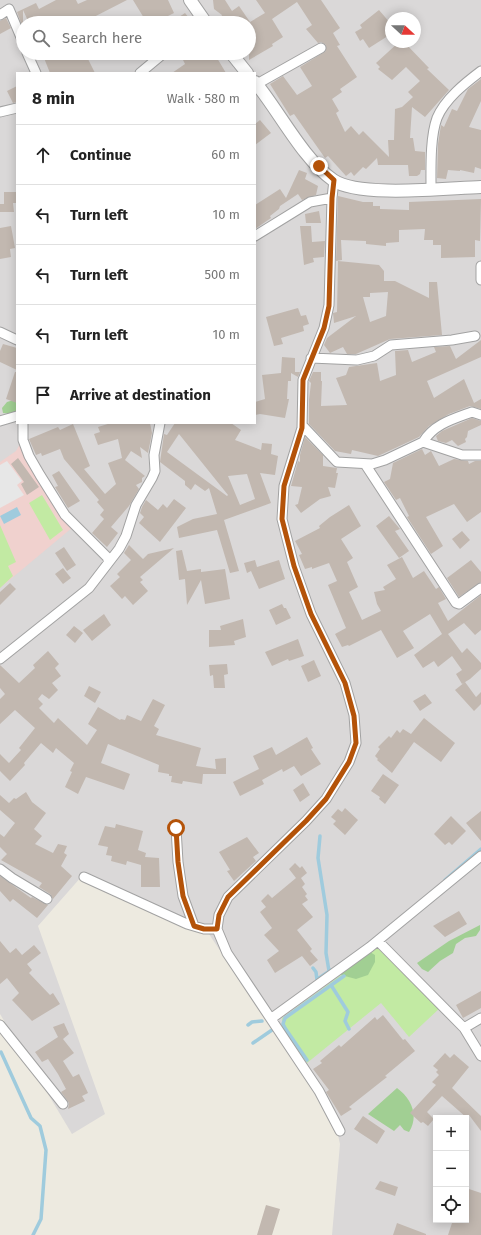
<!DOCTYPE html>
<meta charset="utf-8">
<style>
body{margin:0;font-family:"Fira Sans",sans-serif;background:#f2f2f2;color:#222}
.controls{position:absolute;right:12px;bottom:12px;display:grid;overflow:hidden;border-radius:0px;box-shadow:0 2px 10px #0003}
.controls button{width:36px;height:36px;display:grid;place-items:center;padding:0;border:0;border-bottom:1px solid #e0e0e0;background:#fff;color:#222;font:20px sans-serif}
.compass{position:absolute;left:385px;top:12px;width:36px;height:36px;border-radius:50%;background:#fff;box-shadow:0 2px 10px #0003;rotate:111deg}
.stop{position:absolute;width:12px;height:12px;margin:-9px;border:3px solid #b45309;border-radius:50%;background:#fff}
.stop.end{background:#b45309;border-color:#fff;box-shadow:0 1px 4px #0008}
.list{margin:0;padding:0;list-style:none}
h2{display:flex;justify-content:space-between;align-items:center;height:52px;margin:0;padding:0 16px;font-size:17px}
h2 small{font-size:13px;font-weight:400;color:#767676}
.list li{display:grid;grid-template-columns:26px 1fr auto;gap:12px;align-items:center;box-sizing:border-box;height:60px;padding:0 16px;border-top:1px solid #e0e0e0}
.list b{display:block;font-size:15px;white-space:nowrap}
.list em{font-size:13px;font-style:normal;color:#767676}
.icon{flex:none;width:22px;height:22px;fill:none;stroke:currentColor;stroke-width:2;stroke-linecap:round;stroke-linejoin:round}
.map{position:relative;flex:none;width:481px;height:1235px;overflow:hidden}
.search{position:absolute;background:#fff;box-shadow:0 2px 10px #0003;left:16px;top:16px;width:240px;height:44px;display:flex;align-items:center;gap:10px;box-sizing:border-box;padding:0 14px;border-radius:22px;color:#767676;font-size:15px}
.panel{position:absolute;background:#fff;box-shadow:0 2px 10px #0003;left:16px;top:72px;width:240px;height:352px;border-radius:0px}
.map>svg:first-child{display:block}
.residential{fill:#dad8d8;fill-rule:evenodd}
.commercial{fill:#f0d1ce}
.grass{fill:#c2eaa3}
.forest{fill:#a1cf93}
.parking{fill:#e7e7e7}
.water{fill:#9fcbdd}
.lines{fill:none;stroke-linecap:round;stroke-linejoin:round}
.stream{stroke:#9fcbdd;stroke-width:3.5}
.building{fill:#c2b8b0;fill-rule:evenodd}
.minor-casing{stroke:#a2a2a2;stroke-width:11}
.tertiary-casing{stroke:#a2a2a2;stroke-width:14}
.minor{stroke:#fff;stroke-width:9}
.tertiary{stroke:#fff;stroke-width:12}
.route{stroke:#b45309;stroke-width:5}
</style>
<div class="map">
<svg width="481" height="1235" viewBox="0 0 481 1235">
<rect width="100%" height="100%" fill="#edeae0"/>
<path class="residential" d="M0,0H481V1235H332L340,1144L336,1126L209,934L82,876L38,926L105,1114L72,1134L0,1014ZM391,18H415V42H391ZM23,23H249V53H23ZM17,73H255V423H17ZM436,1118H466V1220H436Z"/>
<path class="commercial" d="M21,442L73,527L0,588V462L16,451Z"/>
<path class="grass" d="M42,495L63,530L50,540L29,503Z
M0,525L16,562L8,566L13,576L0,588Z
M378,947L441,1007L409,1037L381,1003L307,1063L282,1028V1018L352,967L373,949Z"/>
<path class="forest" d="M17,399V411L11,414L3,413L2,408L7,402Z
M480,925V930L476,936L465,938L456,944L453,953L440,961L428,972L422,969L417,963L449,941Z
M370,952L375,955V962L368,975L356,979L341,975L342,970Z
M397,1088C412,1099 419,1116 409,1132L404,1130L400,1125L394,1131L368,1114Z"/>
<path class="parking" d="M7,461L22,481L17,485L24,495L0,508V465Z"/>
<path class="water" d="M17,507L21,515L4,524L0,516Z"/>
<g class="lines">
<path class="stream" d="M320,836L318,858L327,915L326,953L329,971
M445,880L481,849
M313,968L316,972L317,980
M319,978L331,970
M331,985L348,1012L345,1021L349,1029
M248,1025L252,1022L262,1021
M253,1043L272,1030
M1,1052L31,1118L40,1126L46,1150L41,1219L33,1235
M307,1060L285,1028L283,1024L285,1018L344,976"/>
</g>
<path class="building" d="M56,0H76L78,4L87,0H127L90,19L89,16L76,23H71L68,19L60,23H29L23,10V23H21L17,12L36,3L39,9Z
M133,0H168L174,13L154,23H147Z
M213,0H225L232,11L239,6L250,22L265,13L256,0H321L340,28L333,33L340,45L337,46L357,77L340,89L342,92L332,99L339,111L336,113L345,132L351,126L359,135L363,131L389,157L388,140H394L395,109L402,107L413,97L408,92L420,81L406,67L392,80L378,69L380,67L376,63L399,42H404L429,68L427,69L449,90L425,117L412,107L410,138H413L415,151L425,152V170H421L420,174L417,176H409L408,165H378L377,158L366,169L363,167L354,176L351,172L346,176L328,156L325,158L294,114L290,116L270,84L283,76L297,95L312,86L300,67L326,51V45L321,42L318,43L306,29L312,25L297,2L272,19L283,37L272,44L273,46L249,60V23H233L231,18L224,23H219L222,15L214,9Z
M379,10L391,24V34L369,48L363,39L360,41L355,32L362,28L360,25Z
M185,13L193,23H170Z
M6,18L11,28L0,34V21Z
M42,53H85L95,73H50Z
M186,53H214L226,73H172L185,64L183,60L189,57Z
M481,79V101L469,127L481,130V169L475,167L474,173L460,170V171L448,170L446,179L437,178L438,144L441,125L444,127L452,109L457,111L468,89Z
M17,86V102L13,103L7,91Z
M260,120L271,133L255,145V124Z
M299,170L307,173L305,179L318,186L316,195L302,200L298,194L280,206L279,209L270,216L271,218L255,229V205L280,189L286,198Z
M4,192H17V203H13L14,212H0V204H4Z
M338,196L363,202H373V206H380V209L409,210V202L481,199L480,241L475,240V257L441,258V245H433V240H424L425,229L399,230V242L386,243V246L366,244V241L341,240L342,260L336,261Z
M319,211L321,223H306L305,214Z
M11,226L15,248L10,249L11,257L0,259V228Z
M300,226H311L312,242L325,241L324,257L313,258L314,262L304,265Z
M338,261L379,265L384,271V281H395L429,298V282H437L442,335L390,339L356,354H347L343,347L330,353L324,345L327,338L356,316L334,323L333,313L337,312ZM388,292L386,316L370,322L363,297H370V293Z
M298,308L301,316L306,315L309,324L303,326L304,331L281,338L283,344L274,346L266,317Z
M481,340V357L427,381L434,398L464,379L474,403L481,399V409L470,406L449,414L429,426L419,437L378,456L352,450L351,454L335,451L309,424V400L311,383L309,381L313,372H321V381H322L321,406L347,405L336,378L346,375L349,367L377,363L380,381L396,375L395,351L408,350L412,362L436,352L434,347L450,346L456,359Z
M3,344L17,348V370L0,362V351Z
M282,357L295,358V372H300L298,377L291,373V381H288L287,399H289L285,418L260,414L255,415V402L265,399L262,375L281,373Z
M15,372H17V403L6,399Z
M472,418L481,421V425L468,431L467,437L465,439L466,442L458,446L452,440L446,443L438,441L436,436L442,431Z
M111,423H150L152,433L148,453L140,447L142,458L131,451L125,460L145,476L142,478V482L136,485L139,489L129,506L111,527L118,533L107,547L92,533L104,519L100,515L104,510L97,502L99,500L64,459L60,449L42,456L41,453L36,455L29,439L58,427L60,430L73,424L90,466L84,469L105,494L116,484L108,463L122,458L118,439L98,445L94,434L100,432L98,427Z
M175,423H231L241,430L235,440L261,450L262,443L272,444L271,454L278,456L275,475L260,473L271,503L224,520L239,571L230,573L217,530L179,538L177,527L193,519L217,514L209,488L205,491L195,484L191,490L185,485V481L160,462L164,434L167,435ZM179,434L228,495L227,496L167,452ZM247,474L255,499L240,505L228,476Z
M305,437L323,455V466L337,468L336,473H338L335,488L328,487L331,496L320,499L301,513L295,505L298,504L302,487L291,486L298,461L300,462V455Z
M422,449L425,455L431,451L439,466L454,459L468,461L469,464L475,461H481V512L467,522L454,504L426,517L443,546L431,554L407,517L409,516L400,498L396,500L384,482L390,479L393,463Z
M18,458L39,487L27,495L21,484L24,482L11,464Z
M59,471L80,501L68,508L55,487L58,486L52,475Z
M174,499L186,508L160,542L139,523L144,517L140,513L142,507L146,500L158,510L163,504L167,508Z
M349,505L361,526L341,539L353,558L347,562L358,587L349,592L362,620L381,611L377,604L374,592L385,590L383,587L396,579L387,565L402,557L413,578L424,571L436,589L439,587L446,599L438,603L448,621L481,595V630L475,635L464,623L448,634L462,653L467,648L481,663V669L470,679L462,684L456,674L462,670L452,656L438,667L434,661L423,668L414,655L442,634L430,614L403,631L414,648L397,658L381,630L349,646L348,645L342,647L335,634L346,628L328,585L337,581L329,563L312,569V567L305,569L299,555L302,554L295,541L320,528L319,526L330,517Z
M389,516L400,529L395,531L409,551L399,558L376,526Z
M462,531L470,540L460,549L452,539Z
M129,545L143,559L148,554L174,548L140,577L143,580L140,582L148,591L133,605L125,596L122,599L110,586L120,577L117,574L131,560L124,553Z
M64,547L76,565L67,571L55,553Z
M182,550L187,571L201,569V572L225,569L230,599L205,604L201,580L187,605L185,579L179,580L176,551Z
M255,560L257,567L279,560L285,579L259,589L251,571L247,573L244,563Z
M471,560L481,572V582L459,597L447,578Z
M63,568L71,578L63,584L55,574Z
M10,583L16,589L0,605V592Z
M282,604L284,608H286L291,618L276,625L269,610Z
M104,614L111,625L92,641L83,630Z
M243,619L246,637L234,641L235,645L209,647V630H221L220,626Z
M74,626L83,633L75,643L66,635Z
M298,639L304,656L289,661L288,659L272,666L265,652Z
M48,651L59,664L55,668L61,676L52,683L58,690L49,699L42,694L38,699L43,704L39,708L54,723L58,718L87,745L97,730L88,724L98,707L120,720L121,719L125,720L127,715L141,721L153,699L165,705L154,726L159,729L156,735L201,748L196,766L216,769L215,759L226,758V774H203L202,784L183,781L182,784L171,782L172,776H169V774L158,772L159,765L108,744L101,763L130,774L124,790L86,777L78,794L65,787L72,772L70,771L74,763L56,748L53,753L41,743L24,763L25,765L10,781L0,771V754L9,763L21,750L19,748L35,728L15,710L0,724V699L5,694L0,688V665L19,683L35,668L33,665Z
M314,660L321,676L308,682L301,666Z
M227,664L228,674L224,675L225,688H214L213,675L210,676L209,665Z
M465,682L476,697L481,692V704L474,711L455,690Z
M89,686L101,692L95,703L84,696Z
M425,694L432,703L420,711L413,701Z
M424,718L455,743L441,762L414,742L392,773L377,760L378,759L375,756L380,749L378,747L389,736L391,738L397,730L400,733L403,729L411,734Z
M307,737L313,748L311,749L321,764L301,776L294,766L283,772L282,769L262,780L264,784L240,796L233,782L259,769L253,756L272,747L276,755Z
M383,774L399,785L385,804L379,799L380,797L371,791Z
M303,783L310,795L300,802L293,790Z
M26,792L32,802L46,813L34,829L42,836L35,844L53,853L58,844L67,846L64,853L67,855L61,866L72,876L53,899L50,894L39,887L42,883L1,860L7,854L0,847V834L4,837L15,823L0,810V795L9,803L14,798L16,799Z
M345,808L358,820L345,835L333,824L336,821L331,817L338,809L342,812Z
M481,811V841L466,823Z
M451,816L466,831L452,845L449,842L445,845L434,834Z
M116,824L143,831L138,850L146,853L145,857L159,858L160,887H141V865L127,861L126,865L111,861L112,856L106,855L108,847L98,845L105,826L115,828Z
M247,837L259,853L253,857L256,861L234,881L227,871L230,870L219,852Z
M295,863L300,868L302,866L307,873L301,878L305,884L302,887L307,894L305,896L308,900L302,904L313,917L297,930L312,949L310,951L318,960L310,966L302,956L275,973L267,960L279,951L264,935L272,928L260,912L266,907L261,901L268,894L272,898L296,878L289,869Z
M0,876L31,898L32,897L48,905L37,918L13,899L10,902L0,891Z
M459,911L467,924L445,937L433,926Z
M0,941L10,953L16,948L22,955L34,945L41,953L27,964L32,970L29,973L50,995L53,993L60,1004L32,1021L12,1000L19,993L7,978L0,984Z
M481,991V1008L463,1018L456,1005Z
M383,1015L403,1040L405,1039L415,1051L385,1076L387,1077L349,1107L352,1109L341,1116L326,1092L329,1090L313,1069L322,1063L320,1061L339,1045L341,1047L375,1017L377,1020Z
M64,1023L69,1034L63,1039L74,1053L63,1061L73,1077L79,1074L88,1093L82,1096L85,1101L68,1109L69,1103L61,1092L66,1089L58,1074L48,1059L42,1062L35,1052L58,1037L53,1027Z
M445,1053L450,1058L454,1054L469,1067L452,1088L481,1116V1131L469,1115L467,1118L442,1096L427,1112L434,1119L428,1126L423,1122L421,1123L410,1113L436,1085L432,1082L439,1075L436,1072L438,1070L433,1066Z
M363,1116L385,1131L377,1144L354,1129Z
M380,1181L398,1187L395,1196L375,1189Z
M466,1188L481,1193V1235H448L453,1220H466Z
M266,1205L280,1209L272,1235H257Z
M397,1223L426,1234V1235H393Z"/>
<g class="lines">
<defs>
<path id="minor" d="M0,15L9,9L23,42
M27,53L36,73
M140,73L164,53
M257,84L321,48
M0,112L17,108
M334,180L332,198L329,305L324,328L303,380L302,428L284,486L282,519L294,566L311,614L345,683L354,715L356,743L349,762L326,799L306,821L228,897L219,915L217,929L227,953L319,1091L340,1131
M431,188C431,168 430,137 437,118C445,99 465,83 481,71
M255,236L310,202L332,198
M481,266V280
M0,332L17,340
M311,358L357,360L374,356L391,345L452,340L475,336
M0,421L17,416
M302,425L337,462L372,464L385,460L423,442L462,455H481
M423,442C434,424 453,419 472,412L481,415
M365,464L456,603L459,604L481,588
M109,562L119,549L126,536L136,505L152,478L155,471L154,455L160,423
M0,659L89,588L109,562L107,557L65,515L40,475L29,456L23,440V423
M176,828L178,862L183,896L194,926
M0,869L12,878L47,899
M84,877L187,924L204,929H217
M378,941L464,1028L481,1056
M272,1018L370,947L481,856
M0,1025L63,1104
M464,1028L481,1018"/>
<path id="tertiary" d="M190,0L206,23
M231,53L247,73
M255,82C279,111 303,159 333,180C359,198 447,188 481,187"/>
</defs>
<use href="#minor" class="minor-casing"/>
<use href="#tertiary" class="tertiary-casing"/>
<use href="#minor" class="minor"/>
<use href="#tertiary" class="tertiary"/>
</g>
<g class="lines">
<path class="route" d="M176,828L178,862L183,896L194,926L204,929H217L219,915L228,897L306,821L326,799L349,762L356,743L354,716L345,683L311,614L294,566L282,519L284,486L302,428L303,380L324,328L329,306L332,198L334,180L319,166"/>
</g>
</svg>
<div class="controls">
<button>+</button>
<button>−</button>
<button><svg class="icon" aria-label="locate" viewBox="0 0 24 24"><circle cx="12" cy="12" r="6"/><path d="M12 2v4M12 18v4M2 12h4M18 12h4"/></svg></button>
</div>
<svg class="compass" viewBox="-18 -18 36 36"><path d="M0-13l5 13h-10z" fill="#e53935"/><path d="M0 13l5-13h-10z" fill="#767676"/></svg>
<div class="stop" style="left:176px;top:828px"></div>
<div class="stop end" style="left:319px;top:166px"></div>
<div class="search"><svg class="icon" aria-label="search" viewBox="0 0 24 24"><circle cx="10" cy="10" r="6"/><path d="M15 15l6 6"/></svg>Search here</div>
<section class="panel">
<h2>8 min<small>Walk · 580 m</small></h2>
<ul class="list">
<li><svg class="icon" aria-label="ahead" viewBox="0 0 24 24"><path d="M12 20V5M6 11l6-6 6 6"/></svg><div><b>Continue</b></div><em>60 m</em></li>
<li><svg class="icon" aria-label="left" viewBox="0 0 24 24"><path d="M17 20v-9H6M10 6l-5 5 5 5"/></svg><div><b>Turn left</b></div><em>10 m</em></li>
<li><svg class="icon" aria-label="left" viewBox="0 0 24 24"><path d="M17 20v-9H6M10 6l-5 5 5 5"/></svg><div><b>Turn left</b></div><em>500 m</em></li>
<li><svg class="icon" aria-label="left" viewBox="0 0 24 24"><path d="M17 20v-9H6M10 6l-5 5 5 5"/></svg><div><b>Turn left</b></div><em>10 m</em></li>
<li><svg class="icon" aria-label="arrive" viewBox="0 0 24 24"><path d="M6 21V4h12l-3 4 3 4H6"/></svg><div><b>Arrive at destination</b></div></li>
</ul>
</section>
</div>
